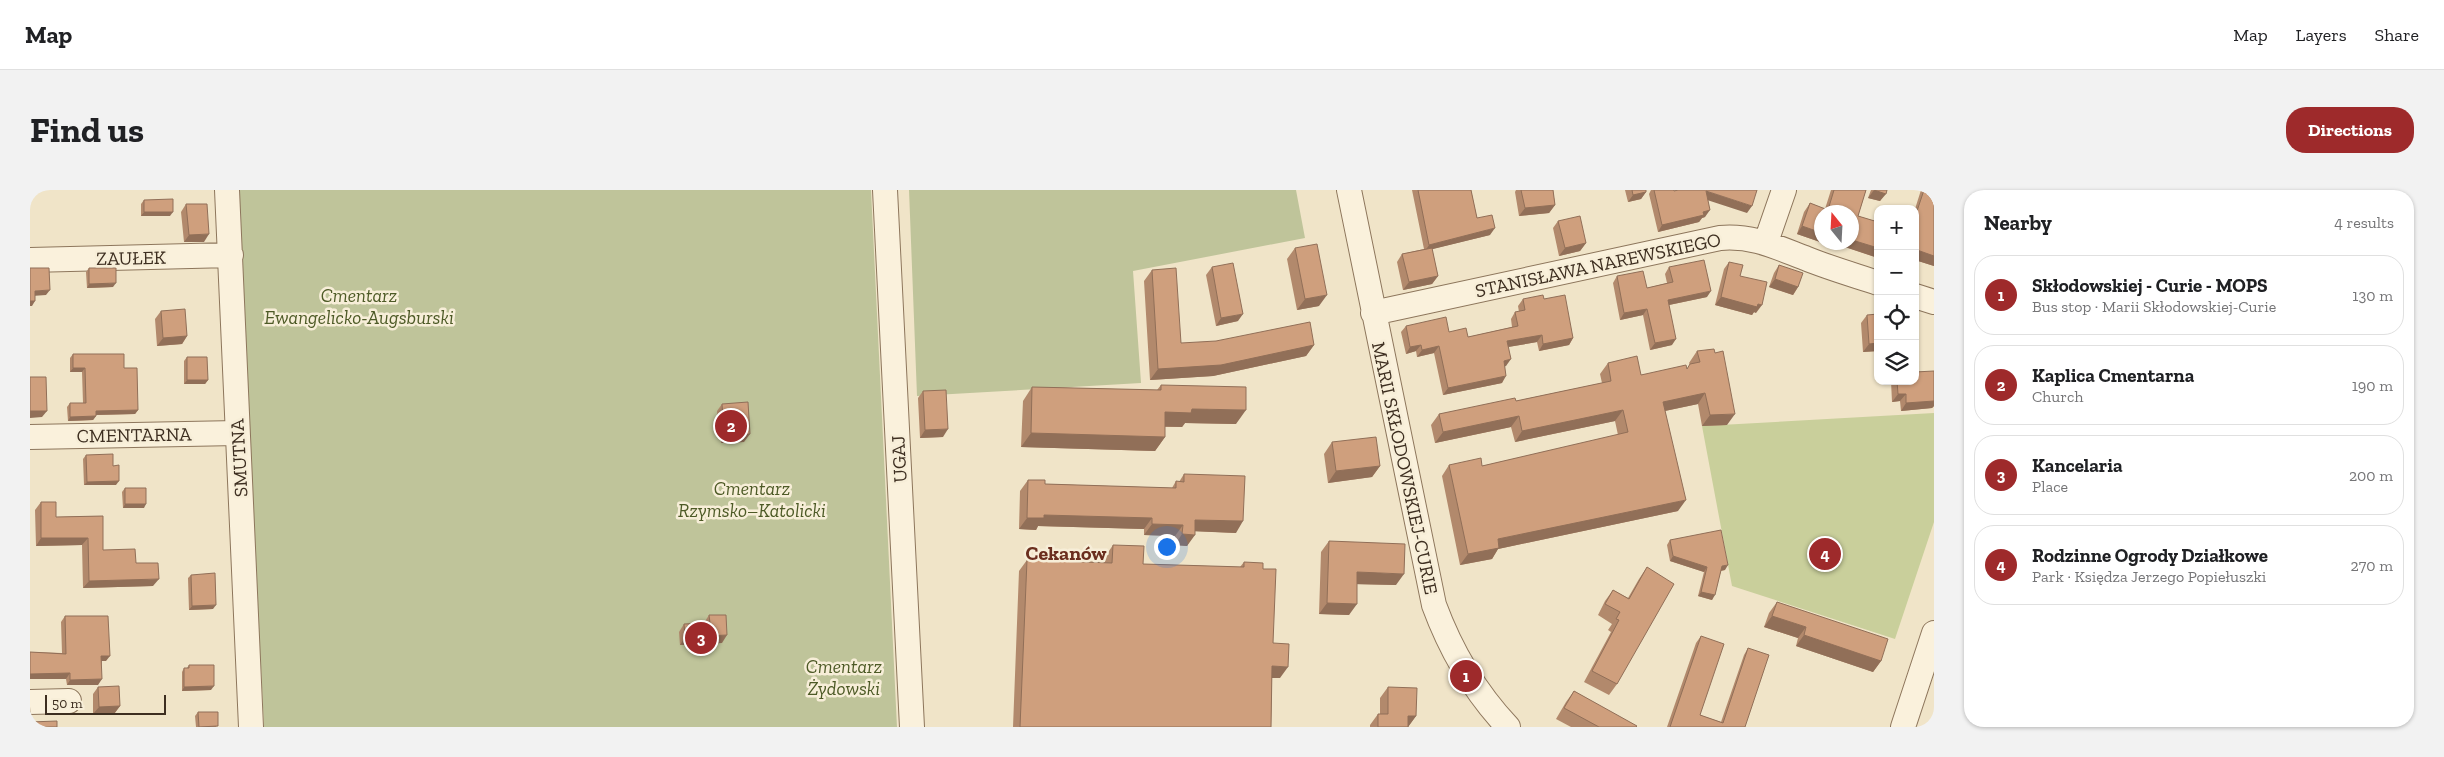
<!DOCTYPE html>
<meta charset="utf-8">
<style>
body{margin:0;font-family:"Zilla Slab",serif;background:#f2f2f2;color:#202124}
.controls{position:absolute;right:15px;top:15px;display:grid;overflow:hidden;border-radius:10px;box-shadow:0 1px 4px #0004}
.controls button{width:45px;height:45px;display:grid;place-items:center;padding:0;border:0;border-bottom:1px solid #e0e0e0;background:#fff;color:#202124;font:25px sans-serif}
.compass{position:absolute;left:1784px;top:15px;width:45px;height:45px;border-radius:50%;background:#fff;box-shadow:0 1px 4px #0004;rotate:342deg}
.scale{position:absolute;left:15px;bottom:12px;width:121px;box-sizing:border-box;padding-left:5px;border:2px solid #3d2e20;border-top:0;font-size:14px;line-height:18px;white-space:nowrap;color:#3d2e20;-webkit-text-stroke:4px #f7eed8;paint-order:stroke}
.you{position:absolute;left:1136px;top:356px;width:18px;height:18px;margin:-12px;border:4px solid #fff;border-radius:50%;background:#1a73e8;box-shadow:0 0 0 8px #1a73e833}
.badge{display:grid;place-items:center;width:32px;height:32px;border-radius:50%;background:#9e2a2b;color:#fff;font-size:16px;font-weight:700}
.pin{position:absolute;translate:-50% -50%;border:2px solid #fff;box-shadow:0 1px 5px #0006}
.list{margin:0;padding:0;list-style:none}
h2{display:flex;justify-content:space-between;align-items:center;height:65px;margin:0;padding:0 20px;font-size:21px}
h2 small{font-size:16px;font-weight:400;color:#757577}
.list li{display:grid;grid-template-columns:32px 1fr auto;gap:15px;align-items:center;box-sizing:border-box;height:80px;margin:0 10px 10px;padding:0 10px;border:1px solid #e0e0e0;border-radius:20px}
.list b{display:block;font-size:19px;white-space:nowrap}
.list p{margin:0;font-size:16px;white-space:nowrap;color:#757577}
.list em{font-size:16px;font-style:normal;color:#757577}
.icon{flex:none;width:28px;height:28px;fill:none;stroke:currentColor;stroke-width:2;stroke-linecap:round;stroke-linejoin:round}
.map{position:relative;flex:none;width:1904px;height:537px;overflow:hidden;border-radius:20px}
header{display:flex;align-items:center;gap:30px;box-sizing:border-box;height:70px;padding:0 25px;background:#fff;border-bottom:1px solid #e0e0e0}
header strong{font-size:24px}
nav{display:flex;gap:28px;margin-inline-start:auto;font-size:18px}
.intro{display:flex;align-items:center;justify-content:space-between;box-sizing:border-box;height:120px;padding:0 30px}
h1{margin:0;font-size:35px}
.button{padding:12px 22px;border-radius:20px;background:#9e2a2b;color:#fff;font-size:18px;font-weight:700}
main{display:flex;gap:30px;padding:0 30px}
aside{flex:1;background:#fff;border-radius:20px;box-shadow:0 1px 4px #0004}
.map>svg:first-child{display:block}
.green{fill:#c9cf9b}
.cemetery{fill:#bfc49a}
.lines{fill:none;stroke-linecap:round;stroke-linejoin:round}
.minor-casing{stroke:#8d765c;stroke-width:26}
.minor{stroke:#faf1dc;stroke-width:24}
.wall{fill:#b2896c}
.shaded-wall{fill:#916f58}
.building{fill:#cf9f7d;stroke:#916f58}
.labels{text-anchor:middle;dominant-baseline:central;stroke-width:5;stroke-linejoin:round;paint-order:stroke}
.street-label{font-size:19px;fill:#3d2e20;stroke:#f7eed8}
.park-label{font-size:19px;font-style:italic;fill:#4d5a26;stroke:#f7eed8}
.neighbourhood-label{font-size:20px;font-weight:bold;fill:#6b2e1e;stroke:#f7eed8}
</style>
<header>
<strong>Map</strong>
<nav><a>Map</a><a>Layers</a><a>Share</a></nav>
</header>
<div class="intro"><h1>Find us</h1><a class="button">Directions</a></div>
<main>
<div class="map">
<svg width="1904" height="537" viewBox="0 0 1904 537">
<rect width="100%" height="100%" fill="#f0e4c8"/>
<path class="green" d="M1904,223V332L1865,449L1702,396L1672,236Z"/>
<path class="cemetery" d="M208,0H841L867,537H234L231,477H229Z
M879,0H1266L1275,48L1103,81L1111,193L887,206Z"/>
<g class="lines">
<defs>
<path id="minor" d="M197,0L221,537
M855,0L882,537
M1319,0L1404,415C1421,461 1444,501 1478,537
M1736,52L1754,0
M0,70L201,65
M1885,106L1904,112
M1343,123L1690,48C1722,45 1746,57 1775,68C1799,78 1824,85 1848,93
M0,247L207,243
M0,512L39,511
M1873,537L1904,443"/>
</defs>
<use href="#minor" class="minor-casing"/>
<use href="#minor" class="minor"/>
</g>
<path class="wall" d="M1382,0H1441L1447,28L1460,45L1402,59L1408,86L1402,94L1373,100L1367,72L1372,64L1394,59Z
M1486,0H1523L1525,15L1519,23L1489,26L1485,2Z
M1595,0H1616V2L1611,9L1598,12Z
M1621,0H1644V1L1648,0L1717,23L1678,10L1675,27L1672,28L1669,32L1628,42L1619,4Z
M1801,0H1836L1828,26L1848,32V68L1800,52L1822,22L1792,52H1793V53L1767,44L1774,22L1780,13L1795,19Z
M1841,0H1857L1850,11L1838,8Z
M1891,0H1904V76L1885,70V19Z
M114,10L140,26H111V14Z
M156,14L174,52H154L151,22Z
M1528,31L1556,53L1550,61L1529,66L1523,38Z
M1265,58L1289,116L1267,120L1257,69Z
M1699,72L1726,123L1724,122L1722,125L1685,115L1694,79Z
M1749,75L1768,97L1763,105L1739,97L1744,83Z
M1182,77L1208,131L1186,136L1176,85Z
M1639,77L1677,107L1639,115L1642,155L1620,160L1613,125L1590,130L1583,93L1587,86L1617,98L1637,93L1635,84Z
M59,78L83,97L57,98L56,82Z
M1122,80L1151,153L1284,155L1276,166L1183,186L1120,190L1114,91Z
M1493,109H1514L1543,148L1539,155L1509,161L1507,152L1478,157L1476,176H1475L1472,193L1413,205L1404,163L1387,167L1386,161L1376,164L1371,142L1376,136L1419,142L1438,147L1482,137L1481,129L1485,122H1489L1488,116Z
M131,121L157,146L152,154L127,156L125,129Z
M1837,125L1848,161L1833,162L1831,133Z
M1667,161L1697,235L1672,236L1668,214L1635,221L1648,321L1468,359L1462,369L1430,375L1412,286L1419,275L1452,276L1588,245L1585,231L1485,252L1481,237L1405,253L1401,235L1409,224L1486,211L1572,193L1570,184L1578,173L1611,185L1657,179L1660,175L1659,173Z
M43,164L94,178L108,220L105,224L66,225V226L63,230L38,231L37,217L40,213H53L52,182H40V168Z
M157,167L178,190L175,194H154V171Z
M1904,181V216L1902,218L1871,221L1870,211L1862,212L1861,191H1885Z
M1131,195L1206,234L1155,233L1152,237H1135V247L1125,261L991,257L993,211L1002,197L1127,200Z
M893,201L913,247L890,248L888,208Z
M692,214L714,252L691,253L690,237H688L687,221Z
M1302,252L1350,276L1342,287L1298,293L1294,264Z
M56,265L83,276L86,295H54L53,269Z
M1154,284L1206,343L1165,341L1157,356L1145,355V346L1114,345V339L1008,336L1006,340L989,339L990,301L998,290L1015,294L1142,298L1146,291L1149,292Z
M95,298L114,318H93L92,302Z
M11,312L26,327L73,326V360L106,373L123,396L53,398L52,355L6,356L5,320Z
M1640,350L1695,380L1691,381L1682,410L1668,406L1674,382L1640,371L1637,355Z
M1299,351L1366,395L1327,394L1319,425L1289,424L1291,362Z
M1083,355L1113,374L1210,377L1214,372L1233,379L1243,453L1250,488H1242L1241,537H983L989,381L997,370L1075,372V367Z
M1617,377L1587,494L1579,505L1554,492L1581,442L1578,440L1582,434L1568,425L1575,411L1583,400L1598,408L1609,389Z
M161,385L183,419L159,420L158,388Z
M1747,412L1851,471L1843,482L1766,456L1768,448L1734,437L1739,423Z
M679,425L692,453L650,455L649,442L654,434L674,433Z
M35,426L76,471H72L68,495H37L36,489H0V462L32,463L31,432Z
M1671,446L1670,525L1691,532L1714,465L1718,458L1715,537H1637L1666,453Z
M159,475L181,500L152,501V482L154,478H157Z
M68,497L90,516L84,524H63V504Z
M1358,497L1386,526L1378,537H1340V535L1348,524H1350V508Z
M1544,501L1606,537H1541L1526,529L1536,512Z
M168,522L187,537H166L165,526Z"/>
<path class="shaded-wall" d="M1844,0L1856,4L1850,11L1838,8Z
M1676,1L1722,16L1717,23L1671,8Z
M1616,2L1611,9L1598,12L1603,5Z
M1525,15L1519,23L1489,26L1495,18Z
M1680,20L1675,27L1672,28L1669,32L1628,42L1632,35L1673,22Z
M114,22H143L140,26H111Z
M1772,36L1792,43V52H1793V53L1767,44Z
M1465,38L1460,45L1395,61L1399,55Z
M179,44L174,52H154L159,45Z
M1822,50L1848,58V68L1800,52H1822Z
M1556,53L1550,61L1529,66L1535,58Z
M1887,60L1904,66V76L1885,70V62Z
M1408,86L1402,94L1373,100L1379,92Z
M1745,89L1768,97L1763,105L1739,97Z
M86,93L83,97L57,98L59,94Z
M20,100L16,105L2,106L5,101Z
M1681,101L1677,107L1634,116L1638,110Z
M1297,105L1289,116L1267,120L1275,109Z
M1691,107L1728,114L1732,115L1726,123L1724,122L1722,125L1685,115Z
M0,111H5L2,116H0Z
M1617,119L1613,125L1590,130L1594,123Z
M1213,124L1208,131L1186,136L1191,128Z
M1512,145L1507,152L1472,158L1477,151Z
M157,146L152,154L127,156L133,148Z
M1543,148L1539,155L1509,161L1513,154Z
M1646,149L1642,155L1620,160L1625,153Z
M1848,153V161L1833,162L1839,154Z
M1284,155L1276,166L1183,186L1120,190L1128,179Z
M1391,155L1386,161L1376,164L1380,157Z
M1409,156L1404,163L1387,167L1392,160Z
M1481,169L1476,176L1469,178L1474,171Z
M43,178H55L52,182H40Z
M1476,186L1472,193L1413,205L1418,198Z
M157,190H178L175,194H154Z
M1675,203L1668,214L1625,223L1633,212Z
M1868,204H1876L1870,211L1862,212Z
M1904,211V216L1902,218L1871,221L1876,213Z
M1162,219L1216,220L1206,234L1155,233L1152,237L1126,236L1135,222Z
M108,220L105,224L63,225L66,221Z
M1593,220L1585,231L1485,252L1492,241Z
M0,221H17L12,227L0,228Z
M1705,224L1697,235L1672,236L1680,225Z
M66,226L63,230L38,231L40,227Z
M1489,226L1481,237L1405,253L1413,242Z
M693,229H696L690,237H688Z
M918,239L913,247L890,248L895,240Z
M1001,243L1135,247L1125,261L991,257Z
M720,244L714,252L691,253L696,245Z
M1350,276L1342,287L1298,293L1306,281Z
M89,291L86,295H54L57,292Z
M1656,310L1648,321L1468,359L1462,369L1430,375L1438,364L1468,349Z
M95,314H116L114,318H93Z
M1014,325L1122,328L1114,339L1008,336L1006,340L989,339L997,328Z
M1165,330L1213,331L1206,343L1158,341Z
M1122,334L1153,335L1145,346L1114,345Z
M1152,344L1165,345L1157,356L1145,355Z
M11,348H58L52,355L6,356Z
M1643,366L1677,377L1674,382L1640,371Z
M1698,375L1695,380L1688,381L1692,376Z
M1327,382L1374,384L1366,395L1320,394Z
M129,389L123,396L53,398L59,391Z
M1671,402L1685,405L1682,410L1668,406Z
M1297,413L1327,414L1319,425L1289,424Z
M186,415L183,419L159,420L162,416Z
M1742,426L1776,437L1768,448L1734,437Z
M697,445L692,453L650,455L655,447Z
M1774,445L1851,471L1843,482L1766,456Z
M71,466H80L76,471H68Z
M1242,476L1258,477L1250,488H1235Z
M40,483L36,489H0V484Z
M72,489L68,495H37L40,490Z
M184,496L181,500L152,501L154,497Z
M90,516L84,524H63L69,517Z
M1378,526H1386L1378,537H1370Z"/>
<path class="building" d="M1388,0H1441L1447,28L1462,25L1465,38L1399,55Z
M1491,0H1523L1525,15L1495,18Z
M1602,0H1616V2L1603,5Z
M1624,0H1644V1L1648,0H1727L1722,16L1676,1L1680,20L1673,22L1674,25L1632,35Z
M1804,0H1836L1828,26L1848,32V58L1822,50V22H1792V43L1772,36L1780,13L1798,20Z
M1844,0H1857L1856,4Z
M1894,0H1904V66L1887,60L1885,65V27Z
M143,9V22H114V10Z
M156,14H177L179,44L159,45Z
M1550,26L1556,53L1535,58L1528,31Z
M1287,54L1297,105L1275,109L1265,58Z
M1402,58L1408,86L1379,92L1372,64Z
M1674,70L1681,101L1638,110L1646,149L1625,153L1617,119L1594,123L1587,86L1613,81L1617,98L1643,92L1639,77Z
M1699,72L1713,75L1710,86L1737,92L1732,115L1728,114L1727,117L1691,107Z
M1203,73L1213,124L1191,128L1182,77Z
M1749,75L1773,83L1768,97L1745,89Z
M0,78H19L20,100L5,101V111H0Z
M59,78H86V93L59,94Z
M1146,78L1151,153L1186,151L1280,132L1284,155L1191,175L1128,179L1122,80Z
M1513,105L1514,109L1535,105L1543,148L1513,154L1512,145L1477,151L1481,169L1474,171L1476,186L1418,198L1409,156L1392,160L1391,155L1380,157L1376,136L1416,127L1419,142L1436,138L1438,147L1488,136L1485,122L1495,120L1493,109Z
M155,119L157,146L133,148L131,121Z
M1848,124V153L1839,154L1837,125Z
M1684,159L1685,163L1693,161L1705,224L1680,225L1675,203L1633,212L1656,310L1468,349L1469,358L1438,364L1419,275L1451,268L1452,276L1598,242L1593,220L1492,241L1489,226L1413,242L1409,224L1485,208L1486,211L1581,191L1578,173L1607,166L1611,185L1656,175L1657,179L1660,174L1670,172L1667,161Z
M43,164H94V178H107L108,220L66,221V226L40,227V213H56L55,178H43Z
M157,167H177L178,190H157Z
M1904,181V211L1876,213V204H1868L1867,191H1885V182Z
M0,187H16L17,221H0Z
M1131,195L1216,197V220L1162,219L1161,223L1135,222V247L1001,243L1002,197L1131,200Z
M916,200L918,239L895,240L893,201Z
M718,212L720,244L696,245V229H693L692,214Z
M1346,247L1350,276L1306,281L1302,252Z
M83,264V276L89,275V291L57,292L56,265Z
M1154,284L1215,286L1213,331L1165,330V345L1152,344L1153,335L1122,334V328L1014,325V328H997L998,290H1015V294L1146,298V291L1154,292Z
M95,298H116V314H95Z
M11,312H26V327L73,326V360L105,359L106,373H128L129,389L59,391L58,348H11Z
M1691,340L1698,375L1692,376L1685,405L1671,402L1677,377L1643,366L1640,350Z
M1299,351L1375,354L1374,384L1327,382V414L1297,413Z
M1083,355L1114,356L1113,374L1214,377V372L1233,373V379H1246L1243,453L1259,454L1258,477L1242,476L1241,537H990L997,370L1082,373Z
M1617,377L1644,394L1587,494L1562,481L1589,430L1586,429L1590,422L1575,414L1583,400L1599,409Z
M185,383L186,415L162,416L161,385Z
M1747,412L1858,449L1851,471L1774,445L1776,437L1742,426Z
M679,425H696L697,445L655,447L654,434L680,433Z
M35,426H78L80,466H71L72,489L40,490V483L0,484V462L36,464Z
M1671,446L1694,454L1670,525L1693,533L1718,458L1739,465L1715,537H1640Z
M159,475H184V496L154,497V478H159Z
M89,496L90,516L69,517L68,497Z
M1358,497L1387,498L1386,526H1378V537H1348V524H1358Z
M1544,501L1607,536L1606,537H1569L1534,518Z
M168,522H188V536L169,537Z
M27,531V537H0V532Z"/>
<g class="labels">
<g class="street-label">
<text transform="translate(101 68) rotate(-1)">ZAUŁEK</text>
<text transform="translate(1568 75) rotate(-12)">STANISŁAWA NAREWSKIEGO</text>
<text transform="translate(104 245) rotate(-1)">CMENTARNA</text>
<text transform="translate(209 268) rotate(-93)">SMUTNA</text>
<text transform="translate(869 269) rotate(-93)">UGAJ</text>
<text transform="translate(1375 278) rotate(78)">MARII SKŁODOWSKIEJ-CURIE</text>
</g>
<g class="park-label">
<text x="329" y="105">Cmentarz<tspan x="329" dy="22">Ewangelicko-Augsburski</tspan></text>
<text x="722" y="298">Cmentarz<tspan x="722" dy="22">Rzymsko–Katolicki</tspan></text>
<text x="814" y="476">Cmentarz<tspan x="814" dy="22">Żydowski</tspan></text>
</g>
<g class="neighbourhood-label">
<text x="1036" y="363">Cekanów</text>
</g>
</g>
</svg>
<div class="controls">
<button>+</button>
<button>−</button>
<button><svg class="icon" aria-label="locate" viewBox="0 0 24 24"><circle cx="12" cy="12" r="6"/><path d="M12 2v4M12 18v4M2 12h4M18 12h4"/></svg></button>
<button><svg class="icon" aria-label="layers" viewBox="0 0 24 24"><path d="M12 4l9 5-9 5-9-5zM3 14l9 5 9-5"/></svg></button>
</div>
<svg class="compass" viewBox="-18 -18 36 36"><path d="M0-13l5 13h-10z" fill="#e53935"/><path d="M0 13l5-13h-10z" fill="#757577"/></svg>
<div class="scale">50 m</div>
<div class="you"></div>
<div class="pin badge" style="left:1436px;top:486px">1</div>
<div class="pin badge" style="left:701px;top:236px">2</div>
<div class="pin badge" style="left:671px;top:448px">3</div>
<div class="pin badge" style="left:1795px;top:364px">4</div>
</div>
<aside>
<h2>Nearby<small>4 results</small></h2>
<ul class="list">
<li><span class="badge">1</span><div><b>Skłodowskiej - Curie - MOPS</b><p>Bus stop · Marii Skłodowskiej-Curie</p></div><em>130 m</em></li>
<li><span class="badge">2</span><div><b>Kaplica Cmentarna</b><p>Church</p></div><em>190 m</em></li>
<li><span class="badge">3</span><div><b>Kancelaria</b><p>Place</p></div><em>200 m</em></li>
<li><span class="badge">4</span><div><b>Rodzinne Ogrody Działkowe</b><p>Park · Księdza Jerzego Popiełuszki</p></div><em>270 m</em></li>
</ul>
</aside>
</main>
